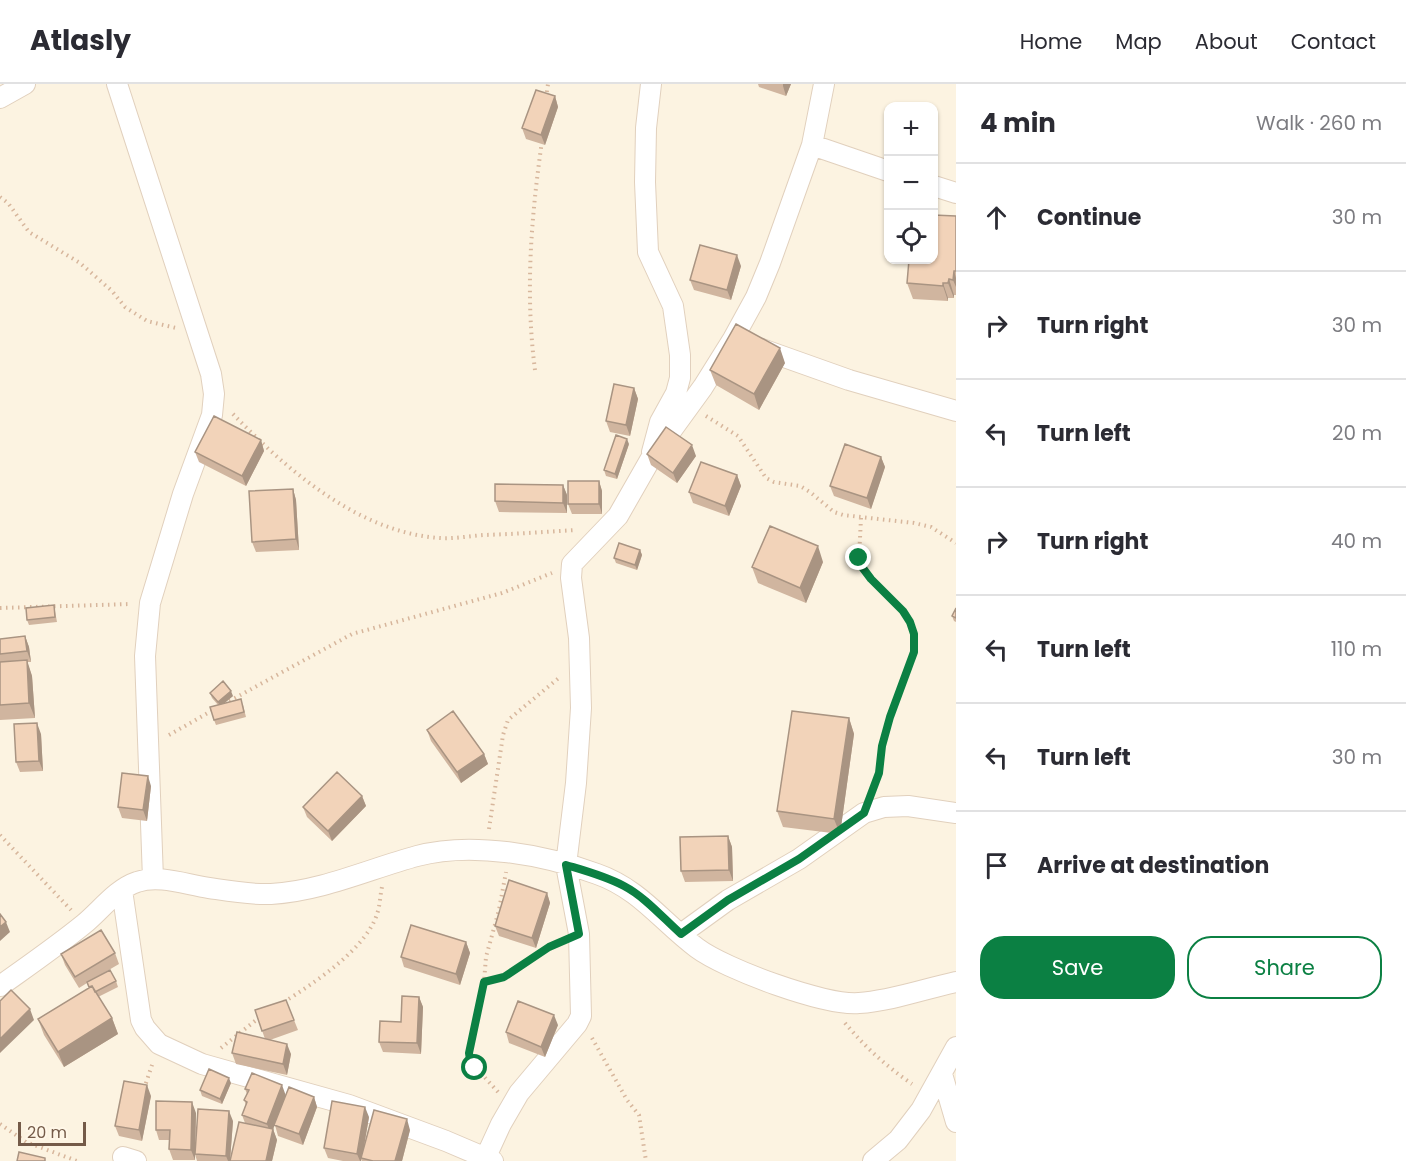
<!DOCTYPE html>
<meta charset="utf-8">
<style>
body{margin:0;font-family:Poppins,sans-serif;background:#f7f7f7;color:#2b2b33}
.controls{position:absolute;right:18px;top:18px;display:grid;overflow:hidden;border-radius:12px;box-shadow:0 2px 4px #0004}
.controls button{width:54px;height:54px;display:grid;place-items:center;padding:0;border:0;border-bottom:2px solid #e1e1e2;background:#fff;color:#2b2b33;font:30px sans-serif}
.scale{position:absolute;left:18px;bottom:15px;width:68px;box-sizing:border-box;padding-left:6px;border:3px solid #745a48;border-top:0;font-size:16px;line-height:21px;white-space:nowrap;color:#745a48;-webkit-text-stroke:4px #fff7e8;paint-order:stroke}
.stop{position:absolute;width:18px;height:18px;margin:-14px;border:4px solid #0b8043;border-radius:50%;background:#fff}
.stop.end{background:#0b8043;border-color:#fff;box-shadow:0 2px 6px #0008}
.list{margin:0;padding:0;list-style:none}
h2{display:flex;justify-content:space-between;align-items:center;height:78px;margin:0;padding:0 24px;font-size:26px}
h2 small{font-size:20px;font-weight:400;color:#7c7c81}
.list li{display:grid;grid-template-columns:39px 1fr auto;gap:18px;align-items:center;box-sizing:border-box;height:108px;padding:0 24px;border-top:2px solid #e1e1e2}
.list b{display:block;font-size:22px;white-space:nowrap}
.list em{font-size:20px;font-style:normal;color:#7c7c81}
.actions{display:flex;gap:12px;padding:18px 24px}
.actions a{flex:1;padding:14px 0;border:2px solid #0b8043;border-radius:24px;text-align:center;font-size:21px;color:#0b8043}
.actions .main{background:#0b8043;color:#fff}
.icon{flex:none;width:33px;height:33px;fill:none;stroke:currentColor;stroke-width:2;stroke-linecap:round;stroke-linejoin:round}
.map{position:relative;flex:none;width:956px;height:1077px;overflow:hidden}
header{display:flex;align-items:center;gap:36px;box-sizing:border-box;height:84px;padding:0 30px;background:#fff;border-bottom:2px solid #e1e1e2}
header strong{font-size:28px}
nav{display:flex;gap:33px;margin-inline-start:auto;font-size:21px}
main{display:flex}
aside{flex:1;background:#fff}
.map>svg:first-child{display:block}
.lines{fill:none;stroke-linecap:round;stroke-linejoin:round}
.minor-casing{stroke:#e1d0bd;stroke-width:22}
.path{stroke:#d7b69c;stroke-width:4;stroke-dasharray:1.5 4.5;stroke-linecap:butt}
.minor{stroke:#fff;stroke-width:20}
.wall{fill:#d0b59f}
.shaded-wall{fill:#a99482}
.building{fill:#f2d3b9;stroke:#a99482;stroke-width:1.5}
.route{stroke:#0b8043;stroke-width:8}
</style>
<header>
<strong>Atlasly</strong>
<nav><a>Home</a><a>Map</a><a>About</a><a>Contact</a></nav>
</header>
<main>
<div class="map">
<svg width="956" height="1077" viewBox="0 0 956 1077">
<rect width="100%" height="100%" fill="#fcf3e1"/>
<g class="lines">
<defs>
<path id="minor" d="M117,0L211,290L214,310L212,331L183,410L150,519L145,572L153,795
M651,0L646,44L645,98L648,168L673,222L680,271V294L676,309L660,338L652,368
M0,14L25,0
M812,61L888,87
M934,102L956,109
M759,264L849,296L956,327
M122,806L141,936L145,944L159,960L202,980L349,1021L446,1057L493,1077
M681,850L728,816L799,775L864,729L884,723L908,722L956,729
M0,902C28,882 57,862 84,840C101,826 116,805 137,798C159,790 187,801 209,804C229,807 251,811 271,810C322,807 369,785 417,772C472,757 545,771 597,790C640,805 662,838 697,864C725,885 825,922 859,919C891,917 924,905 956,898
M942,990L956,1038
M123,1073L136,1077
M484,1077L501,1040L519,1009L577,940L581,932L579,850L566,781L576,699L581,624L579,554L571,494L572,480L618,432L650,376L703,303L733,255L756,213L770,179L812,61L824,0
M873,1077L898,1056L921,1026L956,963"/>
</defs>
<use href="#minor" class="minor-casing"/>
<path class="path" d="M546,14L548,0
M0,113L8,119L29,148L80,179L112,207L125,223L147,237L176,244
M535,286C525,209 531,134 542,57
M233,330C287,386 358,448 439,454C454,455 469,452 484,451C515,450 545,448 575,446
M706,332L738,352L766,394L774,398L800,402L810,408L834,428L843,431L914,439L931,443L956,459
M861,434L859,474L862,483L903,527L914,550V568L890,633L882,662L879,689L873,704
M0,524L131,520
M224,620L352,550L502,509L552,489
M169,651L215,625
M489,745L503,651L508,636L560,593
M0,751L71,826
M484,898L504,893L549,863L559,859
M284,918C314,899 366,865 377,830C380,822 380,812 382,803
M845,939C865,963 886,982 912,1000
M592,954L627,1016L639,1031L646,1077
M221,964L260,933
M144,1005L153,978
M498,1008L470,977L469,969L484,898L486,873L499,826L506,788
M0,1040L26,1058L77,1077"/>
<use href="#minor" class="minor"/>
</g>
<path class="wall" d="M758,0H791L786,12L759,3Z
M555,12L558,23L545,61L526,55L522,44Z
M956,132V211H954V214H948V217L913,215L907,199Z
M741,182L731,216L694,206L690,196Z
M785,279L759,326L716,301L710,286Z
M634,304L638,315L630,352L610,348L606,337Z
M261,356L264,367L246,402L199,378L195,368Z
M629,360L617,395L606,392L604,386Z
M647,370L696,372L677,399L651,381Z
M881,373L885,383L871,425L834,412L830,402Z
M737,391L741,402L729,432L693,419L689,408Z
M599,397L602,407V430H572L568,420Z
M563,401L567,411V429L499,428L495,417Z
M293,405L296,416L299,466L256,468L252,458Z
M640,466L642,471L637,486L616,479L614,474Z
M823,478L806,519L758,499L752,483Z
M54,521L55,527L57,538L29,541L27,536Z
M956,524V538L954,537L952,532Z
M25,552L29,563L31,578H27L32,592L35,634L0,636V555Z
M210,609L233,612L224,619L243,621L246,633L216,641L214,636L218,621L212,614Z
M849,634L854,650L840,750L783,743L777,727Z
M427,646L484,670L488,680L461,699L431,657Z
M41,650L43,687L20,688L16,678Z
M151,702L147,737L122,734L118,723Z
M362,712L366,722L332,757L307,733L303,723Z
M728,752L732,763L733,797L685,798L681,787Z
M547,809L550,819L536,864L499,852L495,842Z
M466,858L470,869L460,901L404,883L401,873Z
M115,869L119,880L95,894L116,897L118,903L98,913L112,934L118,950L64,983L44,951L38,935L89,904L87,899L79,904L65,881L61,870Z
M419,913L423,923L421,970L383,968L379,958L401,938Z
M286,916L298,946L270,956L291,970L287,991L236,980L232,969L265,955L255,926Z
M558,941L545,973L509,959L506,948Z
M231,999L222,1020L202,1012L200,1006Z
M245,1005L286,1011L314,1013L317,1023L303,1061L278,1052L275,1041L273,1045L277,1056L272,1077H197L195,1070V1076H173L169,1065V1056H159L156,1046L196,1029L195,1065L233,1037L230,1076L245,1039L242,1031L246,1021L244,1016L247,1010Z
M151,1012L142,1057L119,1052L115,1042Z
M369,1033L364,1062L410,1046L402,1077H362L361,1076V1077H343L328,1074L324,1064Z"/>
<path class="shaded-wall" d="M783,0H791L786,12L783,2Z
M555,12L558,23L545,61L541,51Z
M737,171L741,182L731,216L727,206Z
M954,187L956,194V203L953,196Z
M949,195L954,211V214L948,199Z
M943,199L948,214V217L943,202Z
M780,264L785,279L759,326L754,310Z
M634,304L638,315L630,352L626,341Z
M627,355L629,360L617,395L615,390Z
M261,356L264,367L246,402L242,392Z
M692,361L696,372L677,399L673,389Z
M881,373L885,383L871,425L867,414Z
M737,391L741,402L729,432L725,422Z
M599,397L602,407V430L599,420Z
M563,401L567,411V429L563,419Z
M293,405L296,416L299,466L296,455Z
M818,462L823,478L806,519L800,504Z
M640,466L642,471L637,486L635,481Z
M25,552L29,563L31,578L27,567Z
M27,576L32,592L35,634L29,619Z
M231,607L233,612L220,623L218,618Z
M849,634L854,650L840,750L834,735Z
M37,639L41,650L43,687L39,677Z
M484,670L488,680L461,699L457,688Z
M148,692L151,702L147,737L143,726Z
M362,712L366,722L332,757L328,747Z
M728,752L732,763L733,797L729,786Z
M547,809L550,819L536,864L532,854Z
M6,838L10,848L0,857V843Z
M466,858L470,869L460,901L456,890Z
M419,913L423,923L421,970L417,959Z
M30,925L34,936L0,969V955Z
M554,931L558,941L545,973L541,963Z
M112,934L118,950L64,983L58,968Z
M287,960L291,970L287,991L283,980Z
M229,994L231,999L222,1020L220,1015Z
M147,1001L151,1012L142,1057L139,1046Z
M282,1001L286,1012L273,1045L277,1056L272,1077H266L271,1051L267,1040Z
M314,1013L317,1023L303,1061L299,1050Z
M192,1018L196,1029L195,1076L191,1066Z
M365,1023L369,1033L362,1074H361V1077H360L357,1070Z
M229,1027L233,1037L230,1077H228L226,1072Z
M407,1035L410,1046L402,1077H395Z"/>
<path class="building" d="M536,6L555,12L541,51L522,44Z
M933,131L956,132V187H954L953,196L949,195L948,199H943V202L907,199L909,176H933Z
M700,161L737,171L727,206L690,196Z
M736,240L780,264L754,310L710,286Z
M614,300L634,304L626,341L606,337Z
M214,332L261,356L242,392L195,368Z
M666,343L692,361L673,389L647,370Z
M616,351L627,355L615,390L604,386Z
M845,360L881,373L867,414L830,402Z
M701,378L737,391L725,422L689,408Z
M568,397H599V420H568Z
M495,400L563,401V419L495,417Z
M293,405L296,455L252,458L249,407Z
M770,442L818,462L800,504L752,483Z
M619,459L640,466L635,481L614,474Z
M54,521L55,533L27,536L26,524Z
M956,524V534L952,532Z
M25,552L27,567L0,570V555Z
M27,576L29,619L0,621V578Z
M223,597L231,607L218,618L210,609Z
M241,615L244,628L214,636L210,623Z
M453,627L484,670L457,688L427,646Z
M792,627L849,634L834,735L777,727Z
M37,639L39,677L16,678L14,640Z
M337,688L362,712L328,747L303,723Z
M122,689L148,692L143,726L118,723Z
M728,752L729,786L681,787L680,753Z
M509,796L547,809L532,854L495,842Z
M0,830L6,838L0,843Z
M411,841L466,858L456,890L401,873Z
M101,846L115,869L75,893L61,870Z
M110,886L116,897L95,908L92,902L89,903L87,898Z
M92,902L112,934L58,968L38,935Z
M11,906L30,925L0,955V917Z
M402,912L419,913L417,959L379,958L380,937L401,938Z
M286,916L294,936L262,947L255,926Z
M518,917L554,931L541,963L506,948Z
M237,948L287,960L283,980L232,969Z
M209,985L229,994L220,1015L200,1006Z
M252,989L282,1001L267,1040L242,1031L247,1018L244,1016L249,1006L245,1005Z
M124,997L147,1001L139,1046L115,1042Z
M289,1003L314,1013L299,1050L274,1041Z
M156,1017L192,1018L191,1066L169,1065L170,1046H156Z
M332,1017L365,1023L357,1070L324,1064Z
M198,1025L229,1027L226,1072L195,1070Z
M374,1026L407,1035L395,1077H373L361,1074Z
M239,1038L273,1045L266,1077H230Z
M19,1068L45,1074V1077H17Z"/>
<g class="lines">
<path class="route" d="M475,984L470,976L469,969L484,898L504,893L549,863L579,850L566,781C586,787 605,792 624,802C645,813 663,834 681,850L728,816L799,775L864,729L879,689L882,662L890,633L914,568V550L910,538L903,527L871,495L862,483L859,474"/>
</g>
</svg>
<div class="controls">
<button>+</button>
<button>−</button>
<button><svg class="icon" aria-label="locate" viewBox="0 0 24 24"><circle cx="12" cy="12" r="6"/><path d="M12 2v4M12 18v4M2 12h4M18 12h4"/></svg></button>
</div>
<div class="scale">20 m</div>
<div class="stop" style="left:475px;top:984px"></div>
<div class="stop end" style="left:859px;top:474px"></div>
</div>
<aside>
<h2>4 min<small>Walk · 260 m</small></h2>
<ul class="list">
<li><svg class="icon" aria-label="ahead" viewBox="0 0 24 24"><path d="M12 20V5M6 11l6-6 6 6"/></svg><div><b>Continue</b></div><em>30 m</em></li>
<li><svg class="icon" aria-label="right" viewBox="0 0 24 24"><path d="M7 20v-9h11M14 6l5 5-5 5"/></svg><div><b>Turn right</b></div><em>30 m</em></li>
<li><svg class="icon" aria-label="left" viewBox="0 0 24 24"><path d="M17 20v-9H6M10 6l-5 5 5 5"/></svg><div><b>Turn left</b></div><em>20 m</em></li>
<li><svg class="icon" aria-label="right" viewBox="0 0 24 24"><path d="M7 20v-9h11M14 6l5 5-5 5"/></svg><div><b>Turn right</b></div><em>40 m</em></li>
<li><svg class="icon" aria-label="left" viewBox="0 0 24 24"><path d="M17 20v-9H6M10 6l-5 5 5 5"/></svg><div><b>Turn left</b></div><em>110 m</em></li>
<li><svg class="icon" aria-label="left" viewBox="0 0 24 24"><path d="M17 20v-9H6M10 6l-5 5 5 5"/></svg><div><b>Turn left</b></div><em>30 m</em></li>
<li><svg class="icon" aria-label="arrive" viewBox="0 0 24 24"><path d="M6 21V4h12l-3 4 3 4H6"/></svg><div><b>Arrive at destination</b></div></li>
</ul>
<div class="actions"><a class="main">Save</a><a>Share</a></div>
</aside>
</main>
